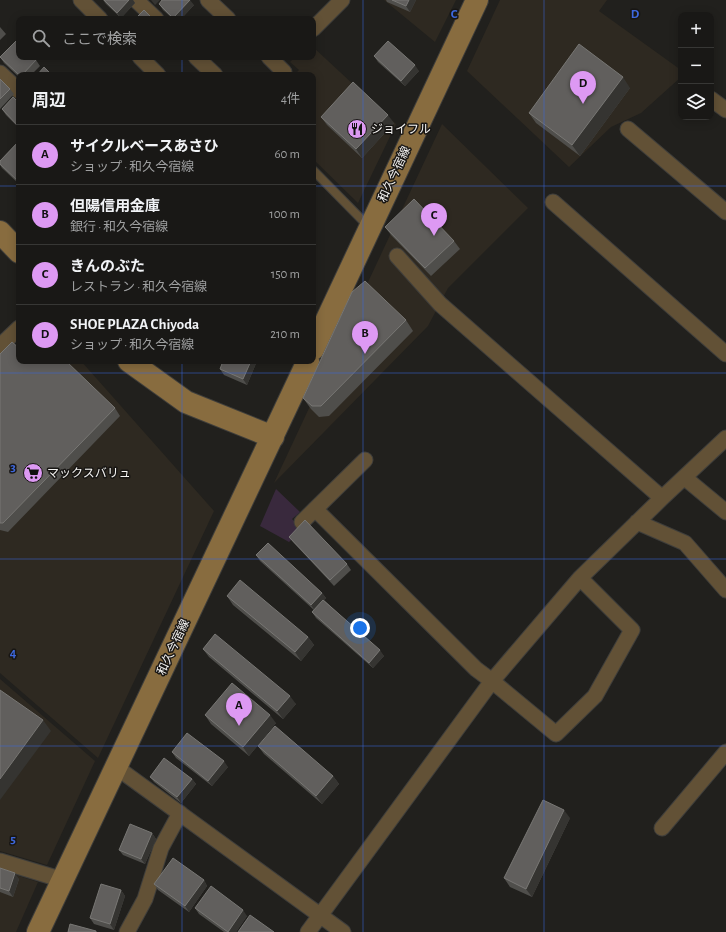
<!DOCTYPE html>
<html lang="ja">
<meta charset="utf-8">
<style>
body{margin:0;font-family:"Alegreya Sans","Noto Sans JP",sans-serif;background:#262523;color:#f1f3f6}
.controls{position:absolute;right:12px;top:12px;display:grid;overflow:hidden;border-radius:8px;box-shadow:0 2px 10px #0003}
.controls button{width:36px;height:36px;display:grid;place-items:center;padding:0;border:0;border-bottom:1px solid #373735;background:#191816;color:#f1f3f6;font:20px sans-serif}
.you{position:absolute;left:360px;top:628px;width:14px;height:14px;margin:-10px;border:3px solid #fff;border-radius:50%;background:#1a73e8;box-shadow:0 0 0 6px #1a73e833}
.badge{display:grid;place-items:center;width:26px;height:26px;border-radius:50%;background:#dd99f3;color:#111;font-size:13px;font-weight:700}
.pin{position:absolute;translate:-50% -33px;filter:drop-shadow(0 1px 2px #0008)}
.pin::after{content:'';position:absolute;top:21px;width:14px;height:12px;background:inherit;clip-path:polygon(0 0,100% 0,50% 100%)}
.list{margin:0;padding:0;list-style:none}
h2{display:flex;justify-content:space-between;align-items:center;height:52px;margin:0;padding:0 16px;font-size:17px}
h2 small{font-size:13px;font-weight:400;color:#9fa0a1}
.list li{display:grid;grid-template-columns:26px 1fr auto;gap:12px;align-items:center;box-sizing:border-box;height:60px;padding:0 16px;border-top:1px solid #373735}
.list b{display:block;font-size:15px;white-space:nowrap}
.list p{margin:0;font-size:13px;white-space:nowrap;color:#9fa0a1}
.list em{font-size:13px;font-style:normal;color:#9fa0a1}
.icon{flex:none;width:22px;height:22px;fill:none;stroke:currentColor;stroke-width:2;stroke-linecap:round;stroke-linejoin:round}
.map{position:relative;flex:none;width:726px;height:932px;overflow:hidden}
.search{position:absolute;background:#191816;box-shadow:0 2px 10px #0003;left:16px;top:16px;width:300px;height:44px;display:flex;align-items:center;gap:10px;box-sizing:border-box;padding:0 14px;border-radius:8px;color:#9fa0a1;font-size:15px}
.panel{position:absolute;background:#191816;box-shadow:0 2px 10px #0003;left:16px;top:72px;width:300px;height:292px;border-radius:8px}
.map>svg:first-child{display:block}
.built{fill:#2e2921}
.green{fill:#39293d}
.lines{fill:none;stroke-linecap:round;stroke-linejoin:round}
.lane-casing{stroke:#3f3e3b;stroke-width:10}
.street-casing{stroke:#3f3e3b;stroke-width:17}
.secondary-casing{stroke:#3f3e3b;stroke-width:24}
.lane{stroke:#625136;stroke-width:8}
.street{stroke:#625136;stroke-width:15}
.secondary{stroke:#886c3f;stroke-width:22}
.wall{fill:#4f4e4b}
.shaded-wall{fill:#353431}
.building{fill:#615f5d;stroke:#787774}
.grid{fill:none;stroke:#3d67dc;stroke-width:1;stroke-opacity:0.55}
.labels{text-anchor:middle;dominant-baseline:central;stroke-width:3;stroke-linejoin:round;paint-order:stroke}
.poi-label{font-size:12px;fill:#f5f4f2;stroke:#181614;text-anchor:start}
.street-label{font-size:12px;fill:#f5f4f2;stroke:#181614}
.grid-label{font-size:13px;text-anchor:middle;font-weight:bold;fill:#3d67dc;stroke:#181614;stroke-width:3;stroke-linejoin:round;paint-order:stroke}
</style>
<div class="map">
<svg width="726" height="932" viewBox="0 0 726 932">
<rect width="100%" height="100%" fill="#21201d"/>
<path class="built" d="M384,0H456L435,42Z
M500,0H607L599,11L681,70V77L641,113L611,127L569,167L467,71Z
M313,47L396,124L358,203L313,159V75H294L299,70L290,62L295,57H313Z
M442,124L528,208L448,288L428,326L274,483Z
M19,341V361H81L214,511L98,758L0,673V360Z
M0,679L95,761L47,865L0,851Z
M0,870L38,882L16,932H0Z"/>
<path class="green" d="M276,489L300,512L292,519L302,529L289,542L260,526Z"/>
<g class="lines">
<defs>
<path id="lane" d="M313,170L368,226"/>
<path id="street" d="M81,0L100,19
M136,0L156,19
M208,0L228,19
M313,29L342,0
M140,57L158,75
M196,57L215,75
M269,57L284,72L281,75
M0,73L19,91
M711,99L726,110
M628,129L726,212
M553,202L726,354
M397,256L440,304L662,498
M0,346L19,328
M685,478L726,512
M315,509L476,669L492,681L556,734L595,696L632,630L580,578
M302,522L365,460
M637,522L685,543L726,590
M116,767L343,932
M662,828L726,752
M0,861L63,880
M127,932L145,899L161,848L180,813
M308,932L492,681L580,578L662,498L726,438"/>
<path id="secondary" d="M0,232L19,252
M313,349L477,0
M129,361L186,402L273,437
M38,932L308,361"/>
</defs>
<use href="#lane" class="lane-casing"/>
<use href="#street" class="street-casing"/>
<use href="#secondary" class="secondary-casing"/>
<use href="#lane" class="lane"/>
<use href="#street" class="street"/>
<use href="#secondary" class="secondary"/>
</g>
<path class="wall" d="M103,0H133L135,3L121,18L106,4Z
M386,0H416L410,12L387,2Z
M159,4L194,5L181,19H173L163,10Z
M0,27L6,34L0,40Z
M374,56L419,71L405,86L378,62Z
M0,57L36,60L40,66L31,75H19V77L4,63Z
M0,79L10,89L14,94L0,109Z
M630,88L580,156L536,123L529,113Z
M19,103V128L6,115L2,109Z
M321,117L394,123L362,158L327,125Z
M19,141V184L2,168L0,165V161Z
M385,227L454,241L460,249L431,276L391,235Z
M406,320L413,331L329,416L319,417L311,409L303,398Z
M0,354L19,361L115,408L120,416L8,532L0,530Z
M223,361H257L247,385L224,375L220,369Z
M289,537L347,564L351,570L334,586L293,542Z
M256,555L322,593L326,598L324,600L384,656L373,668L316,618L312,612L314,610L260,561Z
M227,596L308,637L314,645L301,661L233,605Z
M203,649L296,704L283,719L209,657Z
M205,715L276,723L249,756L211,724Z
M258,746L333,776L339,784L322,804L264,754Z
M172,752L228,767L212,786L176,758Z
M150,777L192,779L196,784L181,803L154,782Z
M570,818L532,897L510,887L504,878Z
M152,833L156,839L145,864L123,855L119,850Z
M0,868L19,879L13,897L0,892Z
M204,880L207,886L189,912L158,890L154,884Z
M121,890L125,896L114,930L94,924L90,918Z
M195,908L247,916L236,932H224L199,914Z"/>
<path class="shaded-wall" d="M129,0H133L135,3L121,18L117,13Z
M151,0H160L155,5Z
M190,0L194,5L181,19H174L173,18Z
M409,0H416L410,12L406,6Z
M415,65L419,71L405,86L401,81Z
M623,77L630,88L580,156L572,145Z
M388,115L394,123L362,158L356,149Z
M251,361H257L247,385L243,379Z
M322,593L326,598L315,611L311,605Z
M308,637L314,645L301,661L295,652Z
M380,650L384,656L373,668L369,663Z
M290,696L296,704L283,719L277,711Z
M270,715L276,723L249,756L243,747Z
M43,720L51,731L0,800V779Z
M224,761L228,767L212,786L208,781Z
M333,776L339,784L322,804L316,796Z
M192,779L196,784L181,803L177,797Z
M564,810L570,818L532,897L526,889Z
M152,833L156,839L145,864L141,859Z
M15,873L19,879L13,897L9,891Z
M204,880L207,886L189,912L185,906Z
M121,890L125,896L114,930L110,924Z
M243,910L247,916L236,932H228Z"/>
<path class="building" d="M104,0H129L117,13Z
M162,0H190L173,18L159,4Z
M392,0H409L406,6Z
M144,10L153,19H135Z
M16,41L19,43V57H33L36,60L22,75H19L0,57Z
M388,41L415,65L401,81L374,56Z
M579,44L623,77L572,145L529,113Z
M44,67L52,75H37Z
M0,79L10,89L0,99Z
M353,82L388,115L356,149L321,117Z
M13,97L19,103V127L2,109Z
M19,141V182L0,164V161Z
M414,199L454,241L425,268L385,227Z
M365,281L406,320L321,406H312L303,398L352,292Z
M12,342L19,348V361H66L115,408L3,523H0V354Z
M223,361H251L243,379L220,369Z
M305,520L347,564L330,580L289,537Z
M268,543L322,593L311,605L256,555Z
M240,580L308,637L295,652L227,596Z
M323,600L380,650L369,663L312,612Z
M215,634L290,696L277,711L203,649Z
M232,683L270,715L243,747L205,715Z
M0,690L43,720L0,779Z
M275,726L333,776L316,796L258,746Z
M187,733L224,761L208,781L172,752Z
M164,758L192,779L177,797L150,777Z
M543,800L564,810L526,889L504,878Z
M130,824L152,833L141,859L119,850Z
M173,858L204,880L185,906L154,884Z
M0,868L15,873L9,891L0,888Z
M101,884L121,890L110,924L90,918Z
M211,886L243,910L228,932L195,908Z
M250,915L274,932H238Z
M70,924L96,931V932H68Z"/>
<path class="grid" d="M182,0V19M363,0V932M544,0V932M182,57V75M0,186H19M313,186H726M182,361V932M0,373H726M0,559H726M0,746H726"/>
<defs>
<symbol id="restaurant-disc" viewBox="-11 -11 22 22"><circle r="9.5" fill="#dd99f3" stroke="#181614"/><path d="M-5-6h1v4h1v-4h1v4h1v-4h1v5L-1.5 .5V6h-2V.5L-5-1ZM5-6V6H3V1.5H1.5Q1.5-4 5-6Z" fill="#111"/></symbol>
<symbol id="supermarket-disc" viewBox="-11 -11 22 22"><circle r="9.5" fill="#dd99f3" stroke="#181614"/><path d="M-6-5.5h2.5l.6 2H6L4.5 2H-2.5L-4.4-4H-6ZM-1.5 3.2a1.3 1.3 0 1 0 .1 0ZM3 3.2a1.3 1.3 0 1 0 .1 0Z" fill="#111"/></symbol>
</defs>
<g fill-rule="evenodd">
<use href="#restaurant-disc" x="346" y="118" width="22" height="22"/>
<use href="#supermarket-disc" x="22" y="462" width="22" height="22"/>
</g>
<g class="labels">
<g class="poi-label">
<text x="371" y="129">ジョイフル</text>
<text x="47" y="473">マックスバリュ</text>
</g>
<g class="street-label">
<text transform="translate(394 174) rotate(-65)">和久今宿線</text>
<text transform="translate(173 647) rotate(-65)">和久今宿線</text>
</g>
</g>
<g class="grid-label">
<text x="454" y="18">C</text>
<text x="635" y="18">D</text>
<text x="13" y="471">3</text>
<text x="13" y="657">4</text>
<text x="13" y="843">5</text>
</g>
</svg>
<div class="controls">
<button>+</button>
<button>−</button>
<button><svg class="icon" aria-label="layers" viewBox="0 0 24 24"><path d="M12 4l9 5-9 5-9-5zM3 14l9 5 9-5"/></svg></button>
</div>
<div class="you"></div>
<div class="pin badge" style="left:239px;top:726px">A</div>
<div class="pin badge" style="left:365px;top:354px">B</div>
<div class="pin badge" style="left:434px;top:236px">C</div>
<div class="pin badge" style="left:583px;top:104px">D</div>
<div class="search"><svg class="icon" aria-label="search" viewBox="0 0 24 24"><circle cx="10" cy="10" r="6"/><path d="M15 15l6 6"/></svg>ここで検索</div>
<section class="panel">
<h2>周辺<small>4件</small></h2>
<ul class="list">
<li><span class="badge">A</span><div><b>サイクルベースあさひ</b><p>ショップ · 和久今宿線</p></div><em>60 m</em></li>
<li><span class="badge">B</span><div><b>但陽信用金庫</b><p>銀行 · 和久今宿線</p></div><em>100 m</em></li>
<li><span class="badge">C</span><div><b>きんのぶた</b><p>レストラン · 和久今宿線</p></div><em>150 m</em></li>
<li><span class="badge">D</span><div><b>SHOE PLAZA Chiyoda</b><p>ショップ · 和久今宿線</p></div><em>210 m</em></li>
</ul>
</section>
</div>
